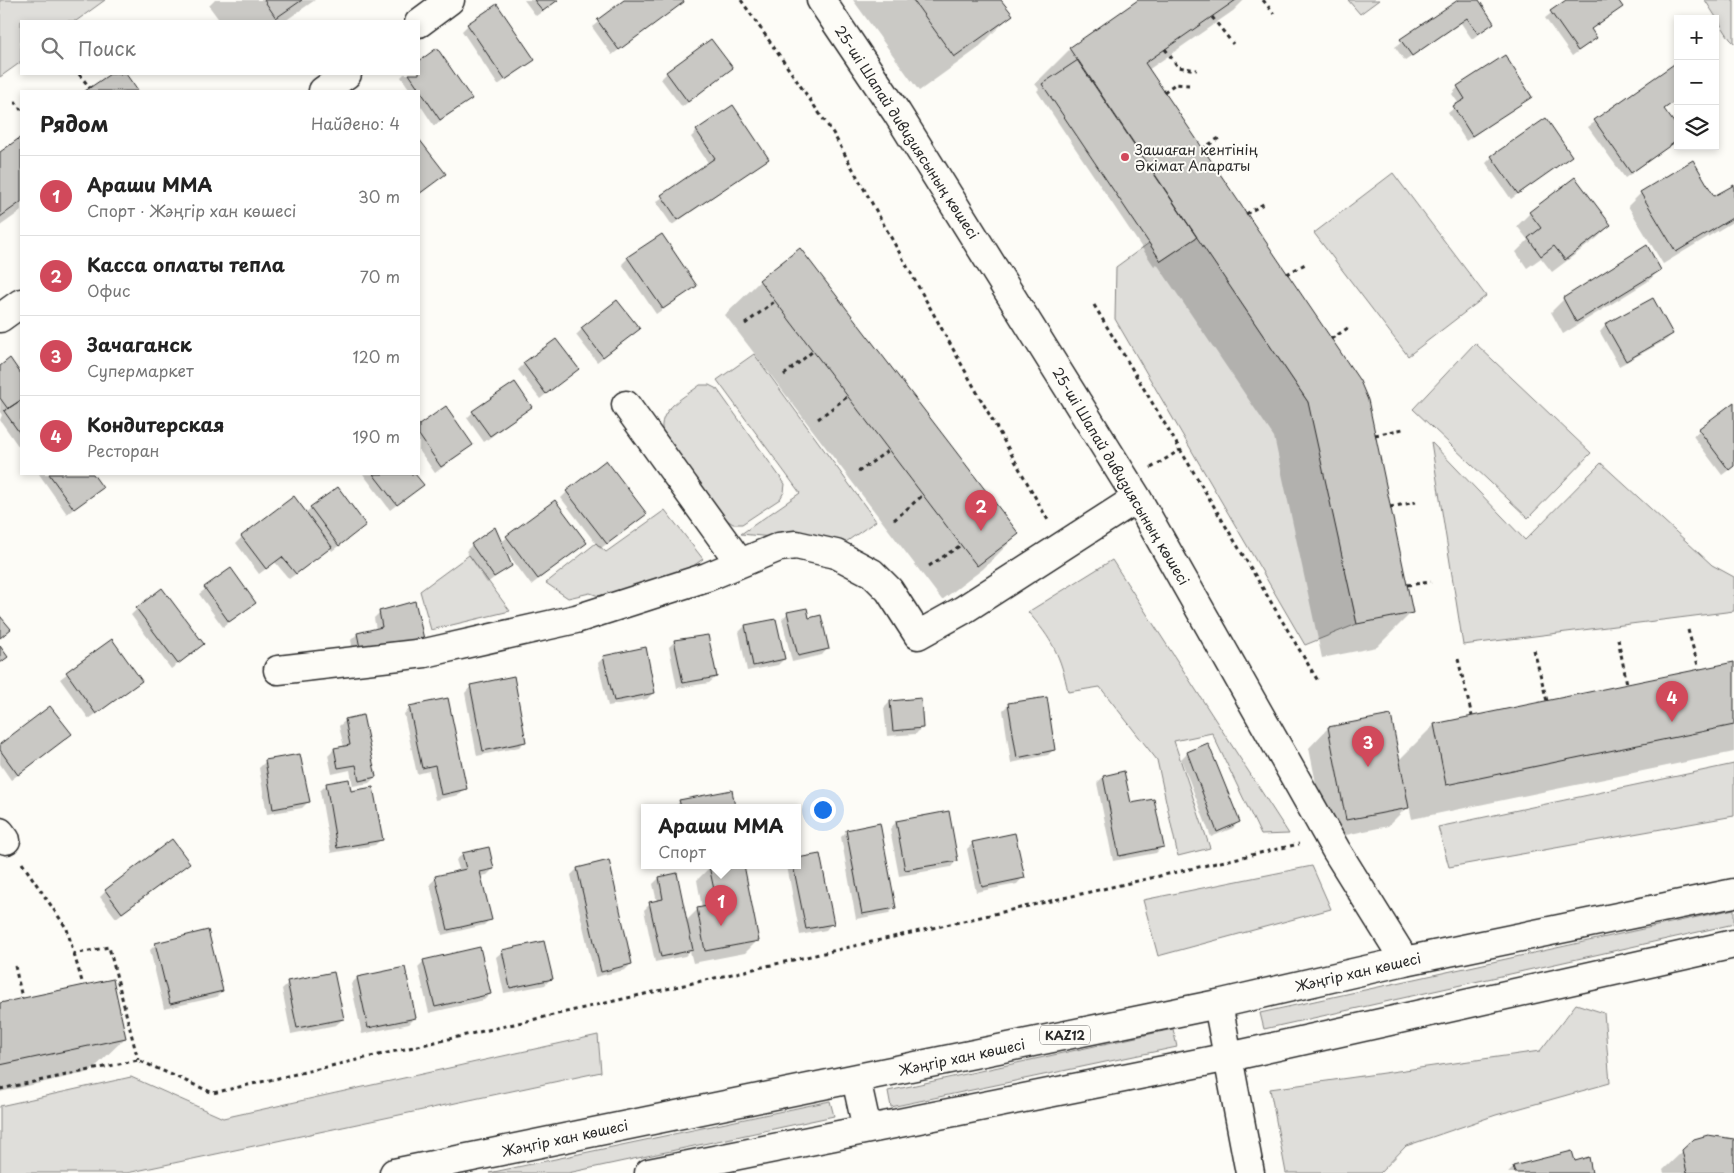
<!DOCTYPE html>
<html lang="ru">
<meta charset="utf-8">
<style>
body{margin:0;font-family:"Playpen Sans",sans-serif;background:#f2f2f2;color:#222}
.controls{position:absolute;right:15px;top:15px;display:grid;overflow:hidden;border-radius:0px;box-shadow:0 2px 8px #0003}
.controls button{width:45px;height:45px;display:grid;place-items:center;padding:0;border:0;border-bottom:1px solid #e0e0e0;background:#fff;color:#222;font:25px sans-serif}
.you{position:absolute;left:822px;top:809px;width:18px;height:18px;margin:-12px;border:4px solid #fff;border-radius:50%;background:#1a73e8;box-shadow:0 0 0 8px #1a73e833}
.badge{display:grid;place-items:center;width:32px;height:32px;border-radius:50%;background:#d1495b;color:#fff;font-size:16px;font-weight:700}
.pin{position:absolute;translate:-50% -41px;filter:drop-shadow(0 1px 2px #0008)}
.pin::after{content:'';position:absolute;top:26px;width:18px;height:15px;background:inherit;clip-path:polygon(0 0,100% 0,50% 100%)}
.popup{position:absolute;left:641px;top:804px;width:160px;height:65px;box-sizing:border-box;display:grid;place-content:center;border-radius:0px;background:#fff;filter:drop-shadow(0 1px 4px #0005);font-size:16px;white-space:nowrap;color:#767676}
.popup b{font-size:19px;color:#222}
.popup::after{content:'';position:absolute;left:50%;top:100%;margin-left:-10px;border:10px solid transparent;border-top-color:#fff}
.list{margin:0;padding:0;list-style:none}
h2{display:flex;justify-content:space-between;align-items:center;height:65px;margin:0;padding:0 20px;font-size:21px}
h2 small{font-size:16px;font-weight:400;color:#767676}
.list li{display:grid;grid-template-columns:32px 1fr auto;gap:15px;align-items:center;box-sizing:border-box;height:80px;padding:0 20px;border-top:1px solid #e0e0e0}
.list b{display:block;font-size:19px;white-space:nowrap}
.list p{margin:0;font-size:16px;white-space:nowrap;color:#767676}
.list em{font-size:16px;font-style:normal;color:#767676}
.icon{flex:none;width:28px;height:28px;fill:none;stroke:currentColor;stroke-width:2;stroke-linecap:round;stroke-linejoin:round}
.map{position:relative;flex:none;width:1734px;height:1173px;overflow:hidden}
.search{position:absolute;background:#fff;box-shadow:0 2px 8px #0003;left:20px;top:20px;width:400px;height:55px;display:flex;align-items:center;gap:12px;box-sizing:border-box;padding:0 18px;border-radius:0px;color:#767676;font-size:19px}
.panel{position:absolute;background:#fff;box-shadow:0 2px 8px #0003;left:20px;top:90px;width:400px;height:385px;border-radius:0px}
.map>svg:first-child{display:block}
.green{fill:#dfdeda;stroke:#858482}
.shadow{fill:#0003}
.building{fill:#c9c8c4;stroke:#2b2b2b}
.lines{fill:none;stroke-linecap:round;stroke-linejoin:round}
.minor-casing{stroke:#2b2b2b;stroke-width:31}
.major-casing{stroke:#2b2b2b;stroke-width:31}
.path{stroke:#2b2b2b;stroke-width:3;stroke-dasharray:4 4;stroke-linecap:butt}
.minor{stroke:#fdfcf7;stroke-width:28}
.major{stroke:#fdfcf7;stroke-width:28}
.poi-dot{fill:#d1495b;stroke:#fdfcf7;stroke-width:2}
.labels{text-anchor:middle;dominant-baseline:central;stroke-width:4;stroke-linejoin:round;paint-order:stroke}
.shield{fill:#fdfcf7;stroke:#6a6a68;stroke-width:1}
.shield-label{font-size:12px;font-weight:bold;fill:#2b2b2b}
.street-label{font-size:14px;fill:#2b2b2b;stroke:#fdfcf7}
.poi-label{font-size:14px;fill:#2b2b2b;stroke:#fdfcf7;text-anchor:start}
</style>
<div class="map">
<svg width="1734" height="1173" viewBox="0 0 1734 1173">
<rect width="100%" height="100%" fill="#fdfcf7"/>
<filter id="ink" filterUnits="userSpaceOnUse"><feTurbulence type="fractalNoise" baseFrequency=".02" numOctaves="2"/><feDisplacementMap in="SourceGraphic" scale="10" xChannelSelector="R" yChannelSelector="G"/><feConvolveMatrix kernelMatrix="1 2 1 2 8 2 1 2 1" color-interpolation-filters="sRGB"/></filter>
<g filter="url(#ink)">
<path class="green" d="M0,0H105L76,21H21V62L0,77Z
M1348,0H1379L1360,14Z
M1705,0H1734V43L1730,39Z
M1393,173L1486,296L1408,356L1314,233Z
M1197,237L1308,402L1312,413L1357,624L1305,645L1115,319L1116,267L1149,243L1161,261Z
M1475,343L1591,453L1528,518L1413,409Z
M754,354L876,521L843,544L741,534L800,493L717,380Z
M700,385H709L717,389L785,484L784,492L780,499L742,524H733L724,518L662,429C660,408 685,397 700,385Z
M1431,442L1525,540L1601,463L1712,565L1734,577V611L1463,645Z
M665,510L703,559L683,573L605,598L590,593L568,598L546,583L596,543L606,552Z
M469,555L510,611L431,630L420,591Z
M1112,560L1289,834L1261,835L1212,733L1174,741L1210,848L1178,856L1157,760L1100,687L1068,692C1061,656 1052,639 1028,612Z
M1734,764V816L1449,867L1438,827Z
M1312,866L1331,909L1158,956L1143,900Z
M1734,909V924L1264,1029L1260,1013Z
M1576,1004L1604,1013L1610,1083L1496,1115L1406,1146L1380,1173H1286L1270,1089L1540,1051Z
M1173,1029L1177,1047L891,1107L888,1091Z
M598,1035L601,1072L127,1173H0V1106L131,1077L223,1118Z
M830,1101L834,1116L568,1173H489Z"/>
<path class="shadow" d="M215,0H315L285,21H220L209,6Z
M524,0H558L536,16Z
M626,0L682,2L612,55L592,27Z
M853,0H1000L1011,15L976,50L919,91Z
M1140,0H1244L1233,11L1148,70L1412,612L1377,647L1322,658L1274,437L1157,264L1154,266L1037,91L1039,89L1035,84L1070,49Z
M1460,0H1477L1493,23L1472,39L1461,23L1405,61L1395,47Z
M1568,0H1616L1621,7L1590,30L1596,38L1572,56L1545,18Z
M468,25L534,60L498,85L462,31Z
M437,50L470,99L434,126L419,103V91H411L401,77L404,74H419V63Z
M1677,63L1678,99L1663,110L1678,140L1625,178L1588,127Z
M732,68L682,107L661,79L667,73Z
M112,74H124L137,91H87Z
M1458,87L1531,96L1466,141L1448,113L1459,104L1452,94Z
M697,131L768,159L672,225L656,202L709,164L691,137Z
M21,138V211L0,226V153Z
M419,141L444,174L419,194Z
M1570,156L1511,199L1486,163L1492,157Z
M1692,162L1714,198L1734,186V221L1663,264L1628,206L1641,193Z
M1575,179L1610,225L1597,238L1552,272L1541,258L1527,268L1516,252L1528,240L1517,226L1530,213Z
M628,258L696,286L656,314L622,264Z
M1660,270L1647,282L1563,334L1551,312L1564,299Z
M760,281L1018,534L983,569L942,600L725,315Z
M1606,325L1672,334L1666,340L1619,366L1600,332Z
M582,329L632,335L597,362L576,335Z
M10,360L21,376V450L0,420L2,415L0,412V367Z
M524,364L577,369L540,399L518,370Z
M1734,404V466L1722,475L1693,436Z
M531,407L484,442L467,418L473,412Z
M446,408L472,445L435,473L419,450V427Z
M39,474H91L101,488L67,514Z
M363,474H414L422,485L390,510Z
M567,492L645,514L600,549L561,498Z
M555,501L585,543L531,585L503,547L510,566L487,583L466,551L472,545L500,543Z
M311,508L365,525L332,551L330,548L289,579L275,562L259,574L236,543L242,537L305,513Z
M231,570L255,602L223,627L199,594Z
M137,609L196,650L171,669L131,615Z
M380,612L423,639L417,645L355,658L351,640L357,634L376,630L374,618Z
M788,613L808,620L828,648L822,655L792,662L782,619Z
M745,626L784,659L778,665L747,671L739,632Z
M111,641L140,681L89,719L60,679Z
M675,641L716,677L709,683L677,688L669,647Z
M604,657L653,693L647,699L608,706L598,663Z
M1734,663V752L1412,819L1409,805L1388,826L1327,839L1309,748L1328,728L1398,761L1434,725Z
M471,686L525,741L519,747L477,756L465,693Z
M890,702L922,727L916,734L887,736L884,708Z
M1009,704L1054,749L1048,755L1011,763L1003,710Z
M410,708L465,788L459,795L435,800L429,771L417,774L404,714Z
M346,720L375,777L369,783L353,786L350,770L332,774L328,755L334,749L344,747L339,726Z
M64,740L11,780L0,764V746Z
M1208,745L1239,821L1233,828L1211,837L1181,759L1187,753Z
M266,761L308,802L302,808L267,814L259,768Z
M1123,773L1130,805L1162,847L1156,853L1113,861L1097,783L1103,777Z
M348,781L350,793L381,839L375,845L331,853L320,791L326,785Z
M731,792L734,807H674L680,802Z
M948,813L957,860L951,867L899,876L890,829L896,822Z
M847,831L895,907L889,913L856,919L841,837Z
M973,843L1023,877L1017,884L976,892L967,849Z
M463,854L493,869L487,875L480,876L490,919L484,925L442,935L430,884L436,878L460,872L456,860Z
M723,865H743L758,940L745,953L693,963L690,951L685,956L655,962L644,910L650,904L657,902L653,884L659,878L686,921L698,909L702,908L697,880L710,867Z
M788,865H797L832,923L826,930L800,935L787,866Z
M182,869L116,918L100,897L106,891Z
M577,869L631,964L625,970L595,977L571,875Z
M156,944L222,991L216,997L164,1009L150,950Z
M503,951L551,978L545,985L504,993L496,957Z
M424,961L490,994L484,1000L429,1013L418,967Z
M357,978L415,1018L409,1024L362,1034L351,984Z
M288,983L343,1019L336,1025L291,1034L282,989Z
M0,1004L125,1038L90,1072L0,1092Z
M1734,1140V1173H1664L1663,1170L1683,1151Z
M1574,1162L1591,1173H1508L1514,1167Z"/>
<path class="building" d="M264,0H302L276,18Z
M534,0H558L543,11Z
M624,0H683L684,2L619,50L597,20Z
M913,0H1001L1013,15L954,57Z
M1138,0H1236L1145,63L1360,381L1368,400L1413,613L1357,624L1308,402L1069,48Z
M1458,0H1479L1494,23L1478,34L1467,18L1412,56L1400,39Z
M1566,0H1618L1623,7L1591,29L1597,38L1578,51L1550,11Z
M497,4L535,60L505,80L467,24Z
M711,39L733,68L688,102L666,72Z
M437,48L472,99L440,120L409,74H419V61Z
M1505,55L1532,97L1472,136L1453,106L1465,99L1457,86Z
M1078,60L1197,237L1161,261L1042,84Z
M1677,62L1678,99L1664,109L1678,128V140L1631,173L1594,120Z
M110,74H126L138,91H85Z
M733,105L769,159L678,220L661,195L715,158L696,130Z
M1546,118L1572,156L1518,194L1491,156Z
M21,137V202L0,217V152Z
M419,139L446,174L419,194Z
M1693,160L1714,196L1734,185V217L1676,252L1640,192Z
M1575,177L1611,225L1565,260L1554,246L1541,256L1528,238L1541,228L1529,212Z
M662,234L697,286L663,309L627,257Z
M1647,245L1661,270L1576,322L1563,298Z
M800,248L1019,534L977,566L759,280Z
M1653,298L1673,334L1626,361L1605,324Z
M617,300L640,329L603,357L581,328Z
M556,339L579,369L546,394L523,363Z
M10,358L21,374V400L8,409L0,398V366Z
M515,382L532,407L490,436L472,411Z
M21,400V435L4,411Z
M1734,402V466L1729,470L1698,429Z
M446,406L473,445L441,467L419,435V425Z
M606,460L647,514L607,544L566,491Z
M49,474H93L103,488L74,509Z
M373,474H415L424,485L397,505Z
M338,487L366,525L339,546L310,507Z
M294,496L332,547L296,574L282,557L266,569L241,536Z
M555,500L587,543L538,579L506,536Z
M495,527L512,566L494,577L471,544Z
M231,568L256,603L229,622L204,587Z
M162,588L204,644L178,664L136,608Z
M415,601L424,639L361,653L357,633L382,627L379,611Z
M807,608L809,618L821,615L829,649L798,656L787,612Z
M0,616L11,629L0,638Z
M776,619L785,659L753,666L745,625Z
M708,635L717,677L683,683L674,640Z
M112,639L142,681L96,714L66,672Z
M0,646L8,657L0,663Z
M646,647L655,693L614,701L603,656Z
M1734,662V725L1446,785L1434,724Z
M514,676L526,742L483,751L470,685Z
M1047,697L1055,750L1017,758L1008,703Z
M448,698L467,789L441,795L435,765L422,768L409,706Z
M921,698L923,728L893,731L890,701Z
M50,706L72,734L18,775L0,750V744Z
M363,715L376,777L359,781L356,765L338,768L334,748L350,745L345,719Z
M1391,715L1409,808L1346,820L1328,727Z
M1208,743L1240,822L1217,832L1187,752Z
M300,754L310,802L273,809L265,760Z
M1124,771L1131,803L1154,799L1164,847L1119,856L1103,776Z
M349,779L351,791L373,787L383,840L337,848L326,783Z
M732,790L735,807H681L679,800Z
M949,811L958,861L905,870L896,821Z
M880,823L896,908L862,914L846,830Z
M1015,833L1025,878L982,887L972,842Z
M172,839L190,863L122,913L105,890Z
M489,847L494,869L480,872L492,920L448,930L435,876L466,869L462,853Z
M820,854L834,924L806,929L793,865H797V858Z
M609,860L632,964L601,972L577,868Z
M716,865H744L759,941L705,951L697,908L717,904L709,866Z
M677,873L693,950L661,957L649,902L663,899L659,877Z
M208,930L223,991L170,1004L155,943Z
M544,941L553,979L510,988L502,950Z
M480,947L491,994L435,1007L423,960Z
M405,967L416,1018L368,1028L357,977Z
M334,972L344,1019L297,1028L287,981Z
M113,979L126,1038L0,1065V1003Z
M1708,1135L1734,1139V1173H1687L1682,1150L1694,1139Z
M1572,1151L1575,1161L1589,1157L1592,1173H1515L1513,1166Z"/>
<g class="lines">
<defs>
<path id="minor" d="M821,0L897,113L1137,498L1336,850L1405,961
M419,23L450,0
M323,91L347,74
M0,318L21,303
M626,405L740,563
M278,670L425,653L576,619L707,577L779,547L796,545L836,554L872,573L889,590L918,635L963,610L1137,498
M0,832L6,840
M1218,1004L1250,1173"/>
<path id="major" d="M856,1079L867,1129
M394,1173L1218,1004L1405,961L1734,893
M649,1173L1229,1057L1734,944"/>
</defs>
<use href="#minor" class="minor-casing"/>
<use href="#major" class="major-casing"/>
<path class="path" d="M741,0L833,133L1049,522
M1263,0L1274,14
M1212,17L1233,44
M1165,49L1178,67L1197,70
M79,74L90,88
M1164,92L1175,84L1189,85
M15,101L21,110
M1202,149L1219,138
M1246,214L1265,203
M1287,274L1307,263
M1094,305L1318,681
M745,324L775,301
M1331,339L1351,326
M784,375L813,351
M818,419L848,396
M1375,435L1403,429
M1151,468L1180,450
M858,472L889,450
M1390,507L1416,502
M894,520L923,495
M929,566L961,545
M1407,585L1431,582
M1688,630L1699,669
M1618,639L1627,684
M1534,650L1547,701
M1458,659L1472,716
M22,863L67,929L74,954L109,947L138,1060
M74,954L83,985
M15,966L22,998
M0,1089L138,1060L213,1093L1299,844"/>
<use href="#minor" class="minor"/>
<use href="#major" class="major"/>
</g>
</g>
<circle class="poi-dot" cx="1125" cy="157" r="5"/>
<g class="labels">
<rect class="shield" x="1040" y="1025.5" width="50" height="19" rx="4"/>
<g class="shield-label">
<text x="1065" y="1035">KAZ12</text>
</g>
<g class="street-label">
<text transform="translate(907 132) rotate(57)">25-ші Шапай дивизиясының көшесі</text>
<text transform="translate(1121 476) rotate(59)">25-ші Шапай дивизиясының көшесі</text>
<text transform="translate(1358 972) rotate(-13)">Жәңгір хан көшесі</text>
<text transform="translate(962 1057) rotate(-12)">Жәңгір хан көшесі</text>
<text transform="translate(565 1138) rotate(-12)">Жәңгір хан көшесі</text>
</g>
<g class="poi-label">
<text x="1135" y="149">Зашаған кентінің<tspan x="1135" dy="16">Әкімат Апараты</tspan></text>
</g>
</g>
</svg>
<div class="controls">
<button>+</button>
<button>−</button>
<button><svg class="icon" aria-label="layers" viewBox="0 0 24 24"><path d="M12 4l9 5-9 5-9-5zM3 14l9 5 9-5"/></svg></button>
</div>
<div class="you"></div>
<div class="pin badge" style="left:721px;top:926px">1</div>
<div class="popup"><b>Араши ММА</b>Спорт</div>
<div class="pin badge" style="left:981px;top:531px">2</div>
<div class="pin badge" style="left:1368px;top:767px">3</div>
<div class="pin badge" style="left:1672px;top:722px">4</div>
<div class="search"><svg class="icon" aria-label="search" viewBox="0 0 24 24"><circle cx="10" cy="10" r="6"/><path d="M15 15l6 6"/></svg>Поиск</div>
<section class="panel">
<h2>Рядом<small>Найдено: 4</small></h2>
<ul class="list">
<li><span class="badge">1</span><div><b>Араши ММА</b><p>Спорт · Жәңгір хан көшесі</p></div><em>30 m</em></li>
<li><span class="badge">2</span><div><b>Касса оплаты тепла</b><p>Офис</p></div><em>70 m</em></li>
<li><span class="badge">3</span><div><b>Зачаганск</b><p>Супермаркет</p></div><em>120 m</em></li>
<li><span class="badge">4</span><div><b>Кондитерская</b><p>Ресторан</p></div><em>190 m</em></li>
</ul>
</section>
</div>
